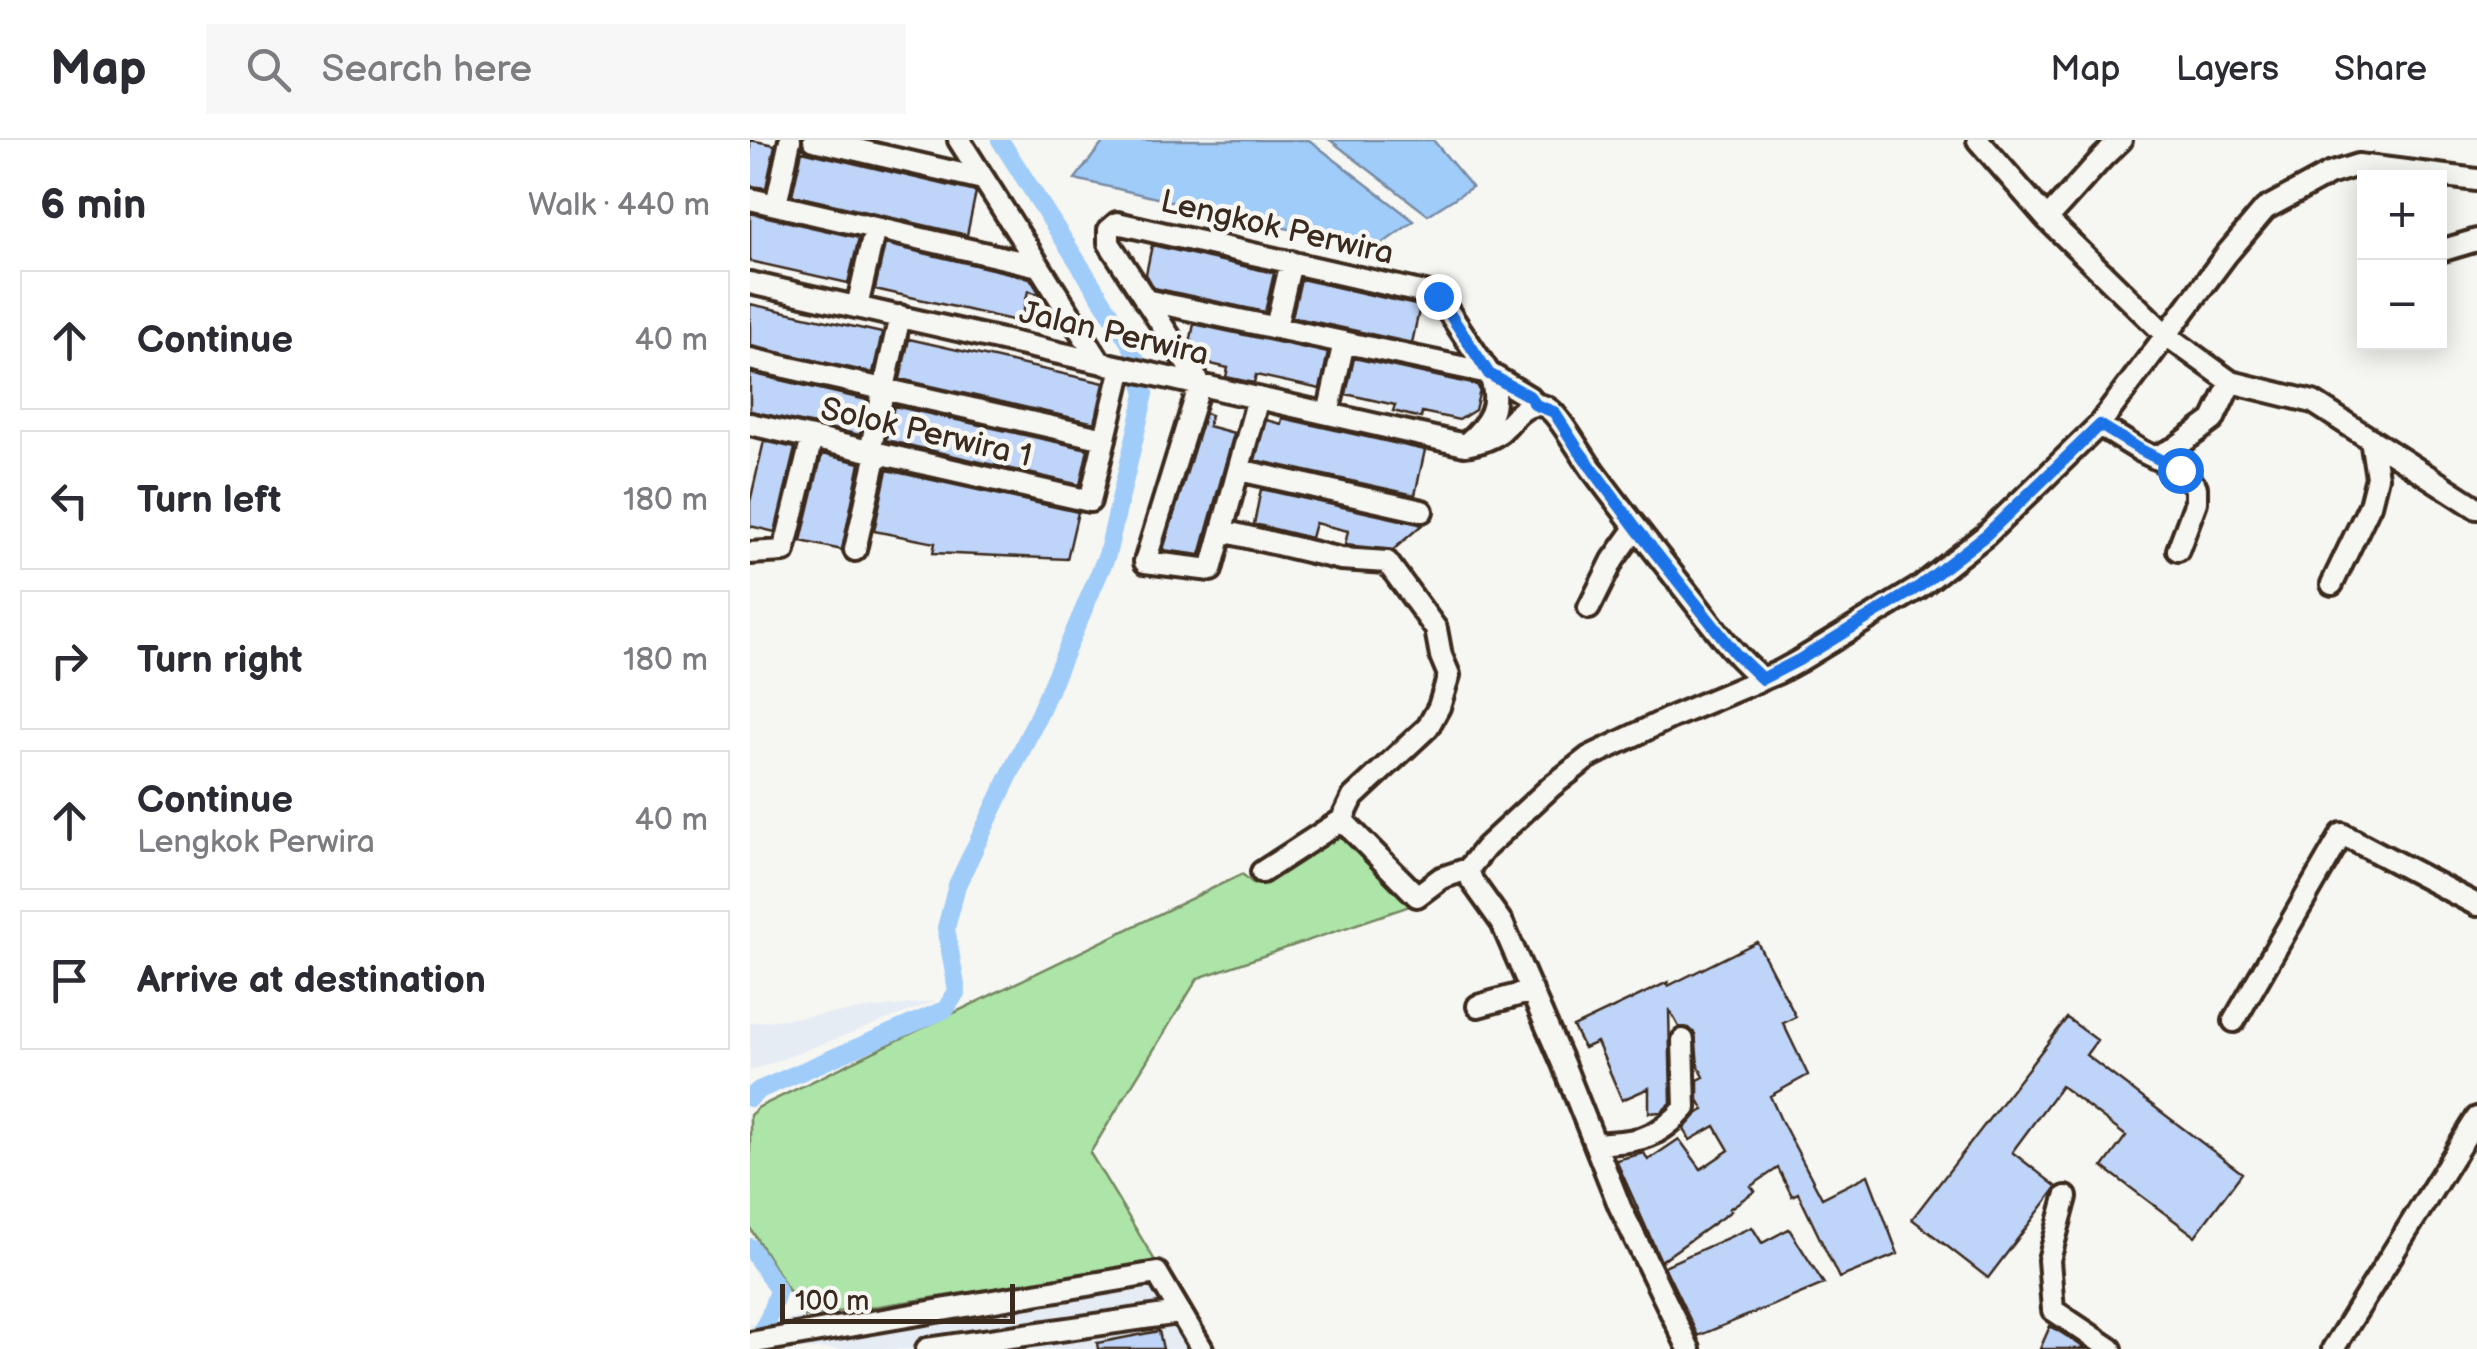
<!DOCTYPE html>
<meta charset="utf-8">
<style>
body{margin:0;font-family:"Balsamiq Sans",sans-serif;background:#f7f7f7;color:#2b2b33}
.controls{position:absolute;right:30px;top:30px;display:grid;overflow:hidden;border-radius:0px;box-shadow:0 5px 25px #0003}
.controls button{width:90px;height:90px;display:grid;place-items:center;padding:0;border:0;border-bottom:2px solid #e1e1e2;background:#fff;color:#2b2b33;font:50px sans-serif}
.scale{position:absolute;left:30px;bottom:25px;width:235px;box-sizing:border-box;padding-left:10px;border:5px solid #3b2a1e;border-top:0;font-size:28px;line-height:35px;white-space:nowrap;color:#3b2a1e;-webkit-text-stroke:8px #f6f6f2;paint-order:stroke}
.stop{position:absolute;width:30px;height:30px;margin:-22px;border:8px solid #1a73e8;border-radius:50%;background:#fff}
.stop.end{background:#1a73e8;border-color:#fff;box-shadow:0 2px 10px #0008}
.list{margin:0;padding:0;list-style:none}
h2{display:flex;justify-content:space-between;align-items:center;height:130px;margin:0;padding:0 40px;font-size:42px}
h2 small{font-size:32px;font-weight:400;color:#7c7c81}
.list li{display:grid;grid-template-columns:65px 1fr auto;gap:30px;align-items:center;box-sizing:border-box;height:140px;margin:0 20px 20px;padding:0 20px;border:2px solid #e1e1e2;border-radius:0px}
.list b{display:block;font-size:38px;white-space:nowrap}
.list p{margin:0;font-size:32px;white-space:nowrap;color:#7c7c81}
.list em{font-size:32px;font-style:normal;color:#7c7c81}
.icon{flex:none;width:55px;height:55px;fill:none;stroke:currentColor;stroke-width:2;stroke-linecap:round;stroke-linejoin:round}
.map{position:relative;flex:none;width:1727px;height:1209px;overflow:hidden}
header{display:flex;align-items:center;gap:60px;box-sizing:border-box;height:140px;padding:0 50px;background:#fff;border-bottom:2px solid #e1e1e2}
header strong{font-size:48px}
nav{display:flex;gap:55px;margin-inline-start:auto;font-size:35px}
.search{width:700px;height:90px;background:#f7f7f7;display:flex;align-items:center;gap:25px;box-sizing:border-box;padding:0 35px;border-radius:0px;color:#7c7c81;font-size:38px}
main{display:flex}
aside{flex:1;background:#fff}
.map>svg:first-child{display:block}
.built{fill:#e6ecf4}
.green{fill:#ade4a7;stroke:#748762;stroke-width:2.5}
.water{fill:#a0ccfa;stroke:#788ba2;stroke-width:2.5}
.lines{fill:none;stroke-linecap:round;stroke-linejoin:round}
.canal{stroke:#a0ccfa;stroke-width:18}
.building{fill:#bfd4f9;stroke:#3b2a1e;stroke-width:2.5}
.minor-casing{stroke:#3b2a1e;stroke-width:28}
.minor{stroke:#f6f6f2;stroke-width:20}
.route{stroke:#1a73e8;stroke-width:12}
.labels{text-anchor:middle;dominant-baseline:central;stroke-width:9;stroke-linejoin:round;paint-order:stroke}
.street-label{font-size:32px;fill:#3b2a1e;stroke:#f6f6f2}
</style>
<header>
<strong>Map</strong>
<div class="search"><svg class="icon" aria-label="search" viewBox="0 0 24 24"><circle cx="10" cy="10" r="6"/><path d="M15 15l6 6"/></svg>Search here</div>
<nav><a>Map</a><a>Layers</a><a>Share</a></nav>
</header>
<main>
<aside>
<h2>6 min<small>Walk · 440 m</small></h2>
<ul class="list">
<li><svg class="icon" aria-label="ahead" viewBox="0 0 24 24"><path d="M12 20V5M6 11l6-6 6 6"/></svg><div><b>Continue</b></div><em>40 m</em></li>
<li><svg class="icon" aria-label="left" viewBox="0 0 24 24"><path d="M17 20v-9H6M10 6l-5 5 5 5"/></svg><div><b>Turn left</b></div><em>180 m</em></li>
<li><svg class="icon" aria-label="right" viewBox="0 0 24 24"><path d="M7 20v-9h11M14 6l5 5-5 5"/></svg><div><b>Turn right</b></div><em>180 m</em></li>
<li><svg class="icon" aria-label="ahead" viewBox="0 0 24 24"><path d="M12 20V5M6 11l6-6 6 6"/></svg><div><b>Continue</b><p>Lengkok Perwira</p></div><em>40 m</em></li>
<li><svg class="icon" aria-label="arrive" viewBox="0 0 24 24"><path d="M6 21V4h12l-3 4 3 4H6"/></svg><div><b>Arrive at destination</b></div></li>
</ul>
</aside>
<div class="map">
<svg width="1727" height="1209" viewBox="0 0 1727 1209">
<rect width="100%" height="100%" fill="#f6f6f2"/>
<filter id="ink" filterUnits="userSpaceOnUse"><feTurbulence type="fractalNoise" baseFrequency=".01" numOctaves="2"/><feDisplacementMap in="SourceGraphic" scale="20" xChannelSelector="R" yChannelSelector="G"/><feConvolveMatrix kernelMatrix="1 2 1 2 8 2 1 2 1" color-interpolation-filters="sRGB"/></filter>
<g filter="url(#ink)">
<path class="built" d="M186,861L0,931V883Z
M407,1124L459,1209H0V1183L2,1185Z"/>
<path class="green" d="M593,695L660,766L448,838L340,1013L407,1124L55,1177L0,1088V975L9,967L492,734L504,744L582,696Z"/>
<path class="water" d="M355,0H559L664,81L625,109L325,39Z
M580,0H683L722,47L678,75Z"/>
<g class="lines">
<path class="canal" d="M0,958L9,950L196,869L207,851L196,788L207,745L288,576L357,415L395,254L382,207L250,0
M0,1107L28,1150L19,1177L3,1209"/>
</g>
<path class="building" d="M0,0L25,5L16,48L0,46Z
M52,11L226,52L217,95L42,55Z
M0,73L109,98L98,143L0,121Z
M135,104L280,138L290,154L278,151L271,182L125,149Z
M402,105L524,133L515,172L404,148L396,134Z
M551,139L670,166L662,203L542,177Z
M0,164L132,193L123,233L0,206Z
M444,184L578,213L570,249L506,235L504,243L476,237L478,228L452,222L440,203Z
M159,199L354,243L345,283L150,239Z
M604,218L727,245L730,250L725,270L709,280L672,272L671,278L643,271L645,265L596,254Z
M0,233L117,260L110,295L0,271Z
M144,266L338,309L330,345L136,300Z
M455,273L461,275L458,286L484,293L450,415L413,410Z
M532,278L675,310L665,355L505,320L516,280L531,284Z
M14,301L45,308L25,392L0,386V362Z
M72,314L110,323L92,410L51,401Z
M137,330L328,372L317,419L183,413L185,403L124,391Z
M511,349L669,384H673L643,410L595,405L598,391L565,383L561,398L504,384Z
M1007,802L1046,877L1033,883L1058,935L1020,956L1030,978L1072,1058L1118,1035L1148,1114L1089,1138L1048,1053L1042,1056L1028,1028L1001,1046L1005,1051L979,1069L981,1071L911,1121L866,1020L894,1013L898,1020L929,999L951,1029L979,1010L965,986L940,1000L934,989L948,973L954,970L948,960V940L954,937L948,925L945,894L939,888L929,887L919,869L921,963L911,972L899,973V948L872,960L847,902L834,908L823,887L918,842V846Z
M1317,878L1347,900L1336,915L1492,1033L1445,1096L1353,1027L1376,996L1311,946L1262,1012L1307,1047L1238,1138L1162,1079Z
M1002,1087L1012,1103L1039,1089L1074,1144L948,1196L914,1126Z
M1300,1186L1315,1195L1336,1209H1290Z
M409,1191L413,1209H348L347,1203Z"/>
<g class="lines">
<defs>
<path id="minor" d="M64,0L233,39
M209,0L350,222
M1228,0L1297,79L1416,195L1481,242L1563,262L1727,368
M0,59L289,126
M26,65L40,0
M1297,79L1353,17L1371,0
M1690,111L1727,100
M0,143L715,305C728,303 740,300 750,292C761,283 770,266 786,265C791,265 797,267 800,270C810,277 834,319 844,332C876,375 909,417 942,459C964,487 985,517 1013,539
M395,160L739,233L779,257L786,265
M107,167L125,88
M526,187L541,122
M0,219L355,299
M508,258L461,430L395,422L450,244L359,103V90L367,83L688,156L739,233C752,265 740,283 716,304
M578,274L594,202
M0,284L340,361L372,227
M1349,285L1391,311L1430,330L1446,347V362L1428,410
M120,311L150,176
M1405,317L1425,308L1463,280L1481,242
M489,330L672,371
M472,391L591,419L637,422L686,489L691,516L699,535L689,567L678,587L603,657L592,680
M105,410L127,313
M0,413L34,411L62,298
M1582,444L1620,365L1627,337L1621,299
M839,468L863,420L886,388
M718,729L722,741L752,783L814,926L870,1067L939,1209
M512,732L592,680L667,756L691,738L718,729L736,707L802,646L839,617L922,577L1029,532L1049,521L1170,447L1236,395L1349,285L1476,115L1515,69L1579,34L1608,25L1727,40
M728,866L782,851
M1484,881L1592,694L1727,765
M845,1004C886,1001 906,1001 935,968L933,900
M1316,1057L1299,1120L1303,1170L1361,1209
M0,1203L407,1133L452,1209
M177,1209L429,1173
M1583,1209L1727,978"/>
</defs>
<use href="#minor" class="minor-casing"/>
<use href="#minor" class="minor"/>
</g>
</g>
<g class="lines" filter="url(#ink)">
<path class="route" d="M688,156L739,234L779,256L786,265L804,272L827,308L886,388L985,513L1012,539L1049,520L1170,446L1236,395L1350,285L1391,310L1430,330"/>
</g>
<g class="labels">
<g class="street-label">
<text transform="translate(527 88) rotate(13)">Lengkok Perwira</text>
<text transform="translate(364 194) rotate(13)">Jalan Perwira</text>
<text transform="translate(176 293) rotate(13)">Solok Perwira 1</text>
</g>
</g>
</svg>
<div class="controls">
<button>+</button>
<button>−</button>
</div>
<div class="scale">100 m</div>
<div class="stop" style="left:1430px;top:330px"></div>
<div class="stop end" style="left:688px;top:156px"></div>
</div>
</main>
